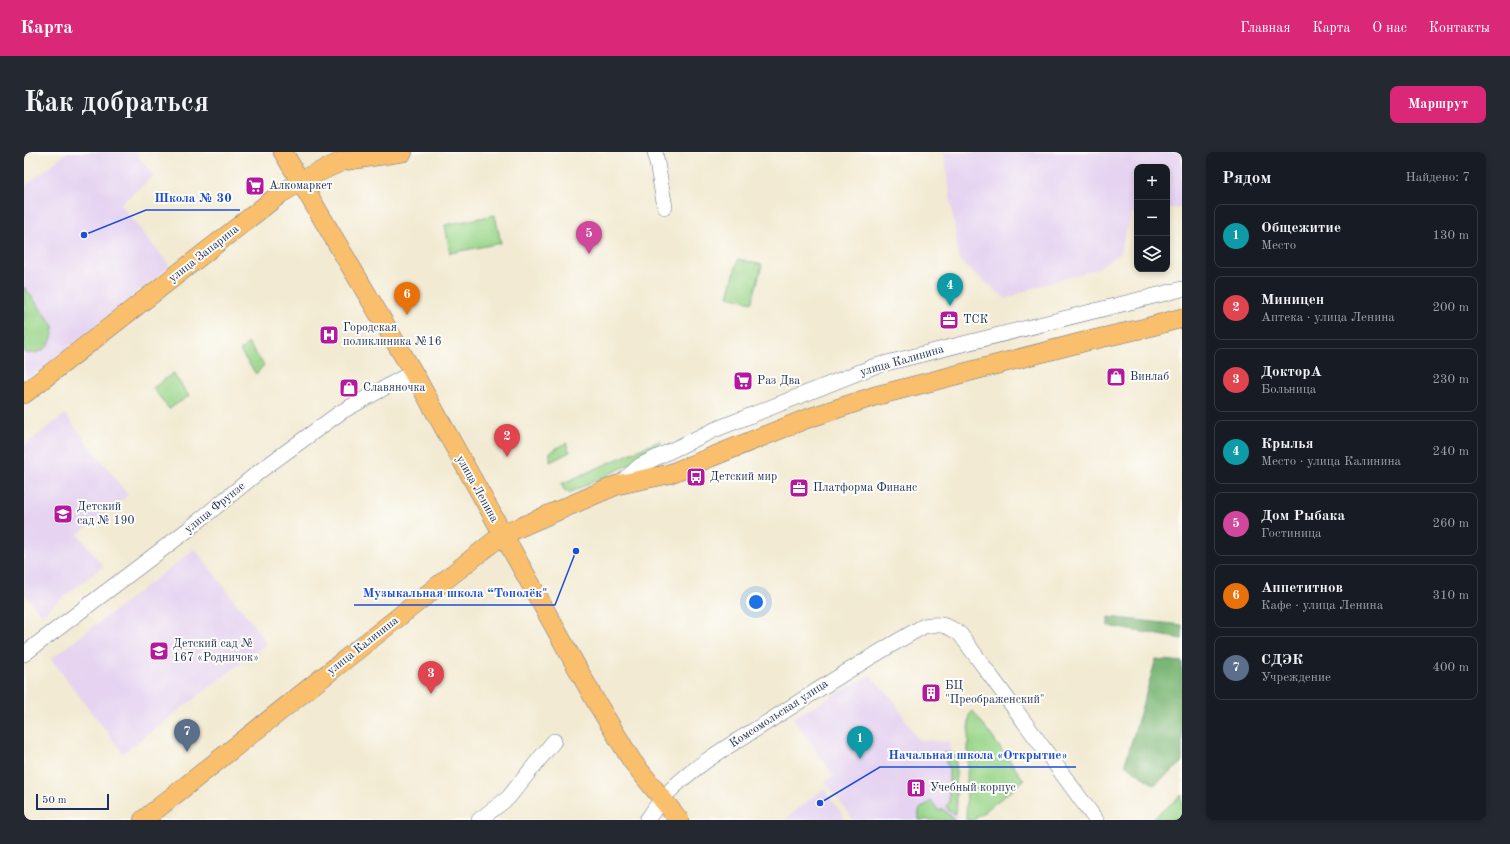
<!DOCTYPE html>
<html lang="ru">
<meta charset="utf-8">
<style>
body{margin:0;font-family:"Old Standard TT",serif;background:#242831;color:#f1f3f6}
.controls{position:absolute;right:12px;top:12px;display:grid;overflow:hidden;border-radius:8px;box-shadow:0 2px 6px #0003}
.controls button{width:36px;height:36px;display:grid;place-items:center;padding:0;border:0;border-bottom:1px solid #363941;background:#171b24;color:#f1f3f6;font:20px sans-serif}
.scale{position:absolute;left:12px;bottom:10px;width:73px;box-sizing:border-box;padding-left:4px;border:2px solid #1b2f5e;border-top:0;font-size:11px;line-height:14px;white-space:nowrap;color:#1b2f5e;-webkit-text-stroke:3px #fdfcf7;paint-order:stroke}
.you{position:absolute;left:732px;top:450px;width:14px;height:14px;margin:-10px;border:3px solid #fff;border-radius:50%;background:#1a73e8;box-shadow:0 0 0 6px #1a73e833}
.badge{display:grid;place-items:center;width:26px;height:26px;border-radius:50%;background:#db2777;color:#fff;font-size:13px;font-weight:700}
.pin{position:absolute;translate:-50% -33px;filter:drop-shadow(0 1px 2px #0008)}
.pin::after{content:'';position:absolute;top:21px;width:14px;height:12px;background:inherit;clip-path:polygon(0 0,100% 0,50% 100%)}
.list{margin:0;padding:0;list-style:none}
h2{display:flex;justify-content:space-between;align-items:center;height:52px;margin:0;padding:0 16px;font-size:17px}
h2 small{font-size:13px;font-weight:400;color:#9ea1a6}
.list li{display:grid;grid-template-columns:26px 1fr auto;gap:12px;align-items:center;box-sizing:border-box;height:64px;margin:0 8px 8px;padding:0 8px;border:1px solid #363941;border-radius:8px}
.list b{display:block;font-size:15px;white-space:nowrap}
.list p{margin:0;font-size:13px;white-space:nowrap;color:#9ea1a6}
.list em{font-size:13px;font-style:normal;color:#9ea1a6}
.icon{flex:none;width:22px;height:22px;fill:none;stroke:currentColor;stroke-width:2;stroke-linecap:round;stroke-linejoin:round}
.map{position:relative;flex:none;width:1158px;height:668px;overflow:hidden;border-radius:8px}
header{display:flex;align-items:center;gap:24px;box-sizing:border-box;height:56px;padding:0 20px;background:#db2777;color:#fff}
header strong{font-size:19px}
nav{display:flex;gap:22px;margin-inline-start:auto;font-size:14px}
.intro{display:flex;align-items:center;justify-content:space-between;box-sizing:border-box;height:96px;padding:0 24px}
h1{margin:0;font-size:28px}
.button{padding:10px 18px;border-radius:8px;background:#db2777;color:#fff;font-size:14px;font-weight:700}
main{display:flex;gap:24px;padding:0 24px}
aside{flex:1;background:#171b24;border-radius:8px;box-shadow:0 2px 6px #0003}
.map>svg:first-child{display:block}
.built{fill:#e5d3f1}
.green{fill:#99d589;stroke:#5a8274}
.forest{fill:#7ab675;stroke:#4a726a}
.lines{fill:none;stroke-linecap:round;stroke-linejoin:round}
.minor-casing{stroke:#667087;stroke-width:16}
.major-casing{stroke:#667087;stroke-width:20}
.minor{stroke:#fff;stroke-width:15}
.major{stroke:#f9bf6d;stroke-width:19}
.labels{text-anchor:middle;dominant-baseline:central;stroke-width:4;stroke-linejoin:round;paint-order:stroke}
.poi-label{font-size:12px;fill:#1b2f5e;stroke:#fdfcf7;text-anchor:start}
.street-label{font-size:12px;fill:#1b2f5e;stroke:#fdfcf7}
.leader{fill:none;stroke:#1d4ed8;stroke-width:1.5}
.callout-dot{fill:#1d4ed8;stroke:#fdfcf7;stroke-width:1.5}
.callout-label{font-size:13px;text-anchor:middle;font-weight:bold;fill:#1d4ed8;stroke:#fdfcf7;stroke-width:4;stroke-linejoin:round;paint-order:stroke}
</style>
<header>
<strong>Карта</strong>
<nav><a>Главная</a><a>Карта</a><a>О нас</a><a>Контакты</a></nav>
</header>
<div class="intro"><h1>Как добраться</h1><a class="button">Маршрут</a></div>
<main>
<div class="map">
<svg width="1158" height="668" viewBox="0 0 1158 668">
<rect width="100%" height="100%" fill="#fdfcf7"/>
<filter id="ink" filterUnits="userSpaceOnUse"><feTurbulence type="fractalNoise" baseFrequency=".025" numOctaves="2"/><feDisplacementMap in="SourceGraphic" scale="8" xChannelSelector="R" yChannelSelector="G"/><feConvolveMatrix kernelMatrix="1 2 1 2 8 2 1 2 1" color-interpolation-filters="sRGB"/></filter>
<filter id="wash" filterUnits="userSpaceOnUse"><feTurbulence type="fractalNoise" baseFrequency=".012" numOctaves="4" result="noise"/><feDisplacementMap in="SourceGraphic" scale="16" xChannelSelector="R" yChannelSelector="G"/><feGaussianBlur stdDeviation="0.9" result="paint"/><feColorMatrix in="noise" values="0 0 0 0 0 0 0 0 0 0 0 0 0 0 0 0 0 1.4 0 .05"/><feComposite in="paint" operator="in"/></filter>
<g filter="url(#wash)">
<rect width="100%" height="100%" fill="#f2ead2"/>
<path class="built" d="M44,0H111L130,24L96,52L146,114L5,227L0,220V35Z
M920,0H1158V55L1143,57V15H1113V61H1108L1095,102L1072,117L1006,137L982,147L935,108Z
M41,262L104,343L54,382L79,414L17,463L0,441V294Z
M171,397L243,491L99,601L27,507Z
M846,523L870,549L894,588L925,590L930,623L933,624L932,668H829L801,629L810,624L769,566Z
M800,637L820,665L818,666L819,668H760Z"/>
<path class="green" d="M471,63L477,91L426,101L421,73Z
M714,107L738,113L728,150L704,144Z
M0,135L30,174C29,193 20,203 0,201Z
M224,191L240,213L232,222L216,199Z
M149,221L165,244L145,257L129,236Z
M637,288C628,306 565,331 545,341L541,339L537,332Z
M542,291L546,300L526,310V300Z
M949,559L1000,628L950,668H942L945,563Z
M918,601H929L932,606V662L925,659L922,654L925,651V617Z
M1158,643V668H1127Z
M907,649L915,659L919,657L931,668H895V658Z"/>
<path class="forest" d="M1084,465L1158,473V487L1084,474Z
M1132,507L1158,510V611L1130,633L1101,612Z"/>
</g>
<g filter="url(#ink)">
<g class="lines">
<defs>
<path id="minor" d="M631,0L641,55
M594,333L617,313L690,278L851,214L1158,137
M0,502L161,380L236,319L317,260L389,220
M455,668L484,646L530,589
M623,668C628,661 633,653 639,646C670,612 712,590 750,566C799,534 849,503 900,474C917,471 923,473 936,482L1072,668"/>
<path id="major" d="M259,0L389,220L571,548L608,609L655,668
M0,242L256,42L286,24L319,9L379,0
M119,668L478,383L593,333L645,322L782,267L851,244L1059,190L1121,176L1158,166"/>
</defs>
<use href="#minor" class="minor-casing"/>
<use href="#major" class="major-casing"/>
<use href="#minor" class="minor"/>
<use href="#major" class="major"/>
</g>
</g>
<defs>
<symbol id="supermarket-square" viewBox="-11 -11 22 22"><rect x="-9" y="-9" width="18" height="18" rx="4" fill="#b5179e" stroke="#fdfcf7"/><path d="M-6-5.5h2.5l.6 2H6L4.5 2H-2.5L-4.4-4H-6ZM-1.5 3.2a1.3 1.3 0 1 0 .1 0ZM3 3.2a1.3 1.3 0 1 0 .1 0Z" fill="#fff"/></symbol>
<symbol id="office-square" viewBox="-11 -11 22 22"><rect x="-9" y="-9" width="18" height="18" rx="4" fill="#b5179e" stroke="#fdfcf7"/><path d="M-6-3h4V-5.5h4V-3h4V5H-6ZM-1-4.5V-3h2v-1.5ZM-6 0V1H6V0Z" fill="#fff"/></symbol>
<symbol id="hospital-square" viewBox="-11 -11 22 22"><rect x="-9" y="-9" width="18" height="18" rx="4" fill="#b5179e" stroke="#fdfcf7"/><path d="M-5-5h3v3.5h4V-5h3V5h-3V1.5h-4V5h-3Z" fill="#fff"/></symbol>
<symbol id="shop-square" viewBox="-11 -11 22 22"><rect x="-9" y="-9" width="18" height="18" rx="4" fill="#b5179e" stroke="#fdfcf7"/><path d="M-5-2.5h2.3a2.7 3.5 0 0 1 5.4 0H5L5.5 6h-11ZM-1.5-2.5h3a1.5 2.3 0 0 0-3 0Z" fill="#fff"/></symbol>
<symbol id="bus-square" viewBox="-11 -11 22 22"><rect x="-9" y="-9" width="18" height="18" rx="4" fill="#b5179e" stroke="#fdfcf7"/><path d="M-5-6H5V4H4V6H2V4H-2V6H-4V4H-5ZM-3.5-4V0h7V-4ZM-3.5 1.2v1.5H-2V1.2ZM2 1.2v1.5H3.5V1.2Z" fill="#fff"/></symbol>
<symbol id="school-square" viewBox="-11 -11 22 22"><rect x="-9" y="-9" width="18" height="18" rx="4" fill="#b5179e" stroke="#fdfcf7"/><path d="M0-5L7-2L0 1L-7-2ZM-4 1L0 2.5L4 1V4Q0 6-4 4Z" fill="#fff"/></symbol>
<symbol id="building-square" viewBox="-11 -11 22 22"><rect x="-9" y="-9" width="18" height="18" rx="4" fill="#b5179e" stroke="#fdfcf7"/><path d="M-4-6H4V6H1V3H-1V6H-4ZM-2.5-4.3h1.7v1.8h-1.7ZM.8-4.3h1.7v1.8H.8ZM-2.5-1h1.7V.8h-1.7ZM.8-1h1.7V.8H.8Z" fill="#fff"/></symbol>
</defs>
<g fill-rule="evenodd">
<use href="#supermarket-square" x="220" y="23" width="22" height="22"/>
<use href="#office-square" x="914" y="157" width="22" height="22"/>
<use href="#hospital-square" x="294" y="172" width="22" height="22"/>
<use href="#shop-square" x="1081" y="214" width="22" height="22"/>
<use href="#supermarket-square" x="708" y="218" width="22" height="22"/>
<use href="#shop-square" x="314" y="225" width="22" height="22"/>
<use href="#bus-square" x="661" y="314" width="22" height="22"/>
<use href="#office-square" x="764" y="325" width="22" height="22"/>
<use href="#school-square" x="28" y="351" width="22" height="22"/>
<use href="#school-square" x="124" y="488" width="22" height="22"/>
<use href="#building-square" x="896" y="530" width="22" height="22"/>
<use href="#building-square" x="881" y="625" width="22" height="22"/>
</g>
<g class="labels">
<g class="poi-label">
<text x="245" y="34">Алкомаркет</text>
<text x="939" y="168">ТСК</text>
<text x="319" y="176">Городская<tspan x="319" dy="14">поликлиника №16</tspan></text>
<text x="1106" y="225">Винлаб</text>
<text x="733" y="229">Раз Два</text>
<text x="339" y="236">Славяночка</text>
<text x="686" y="325">Детский мир</text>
<text x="789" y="336">Платформа Финанс</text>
<text x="53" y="355">Детский<tspan x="53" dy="14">сад № 190</tspan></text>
<text x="149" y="492">Детский сад №<tspan x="149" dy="14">167 «Родничок»</tspan></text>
<text x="921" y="534">БЦ<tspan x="921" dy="14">"Преображенский"</tspan></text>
<text x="906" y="636">Учебный корпус</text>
</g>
<g class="street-label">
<text transform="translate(180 102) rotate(-38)">улица Запарина</text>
<text transform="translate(878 209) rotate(-16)">улица Калинина</text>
<text transform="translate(453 337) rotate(61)">улица Ленина</text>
<text transform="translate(191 356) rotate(-39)">улица Фрунзе</text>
<text transform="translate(339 494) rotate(-38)">улица Калинина</text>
<text transform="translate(755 562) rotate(-33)">Комсомольская улица</text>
</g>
</g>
<path class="leader" d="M60 83L122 58H216M552 399L531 453H330M796 651L856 615H1052"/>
<g class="callout-dot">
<circle cx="60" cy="83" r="4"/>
<circle cx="552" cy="399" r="4"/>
<circle cx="796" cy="651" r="4"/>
</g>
<g class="callout-label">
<text x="169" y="50">Школа № 30</text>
<text x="431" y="445">Музыкальная школа “Тополёк"</text>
<text x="954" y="607">Начальная школа «Открытие»</text>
</g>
</svg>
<div class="controls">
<button>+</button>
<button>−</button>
<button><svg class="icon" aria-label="layers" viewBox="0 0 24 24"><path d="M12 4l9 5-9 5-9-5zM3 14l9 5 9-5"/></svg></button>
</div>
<div class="scale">50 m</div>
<div class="you"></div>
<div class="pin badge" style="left:836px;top:607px;background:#0f9aa8">1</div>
<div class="pin badge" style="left:483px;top:305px;background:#e0444e">2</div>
<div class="pin badge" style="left:407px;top:542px;background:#e0444e">3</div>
<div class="pin badge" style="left:926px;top:154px;background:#0f9aa8">4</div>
<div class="pin badge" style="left:565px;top:102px;background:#d1479c">5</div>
<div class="pin badge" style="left:383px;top:163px;background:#e8710a">6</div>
<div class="pin badge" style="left:163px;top:600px;background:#5c6f8a">7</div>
</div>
<aside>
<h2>Рядом<small>Найдено: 7</small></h2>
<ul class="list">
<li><span class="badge" style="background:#0f9aa8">1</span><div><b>Общежитие</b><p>Место</p></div><em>130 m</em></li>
<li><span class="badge" style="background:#e0444e">2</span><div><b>Миницен</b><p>Аптека · улица Ленина</p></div><em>200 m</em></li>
<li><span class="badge" style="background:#e0444e">3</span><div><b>ДокторА</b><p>Больница</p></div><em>230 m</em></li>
<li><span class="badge" style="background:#0f9aa8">4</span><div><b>Крылья</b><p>Место · улица Калинина</p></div><em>240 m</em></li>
<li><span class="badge" style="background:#d1479c">5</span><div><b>Дом Рыбака</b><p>Гостиница</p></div><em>260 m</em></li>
<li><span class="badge" style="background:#e8710a">6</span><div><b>Аппетитнов</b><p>Кафе · улица Ленина</p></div><em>310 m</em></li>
<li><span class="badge" style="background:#5c6f8a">7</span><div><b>СДЭК</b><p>Учреждение</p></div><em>400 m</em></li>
</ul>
</aside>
</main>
